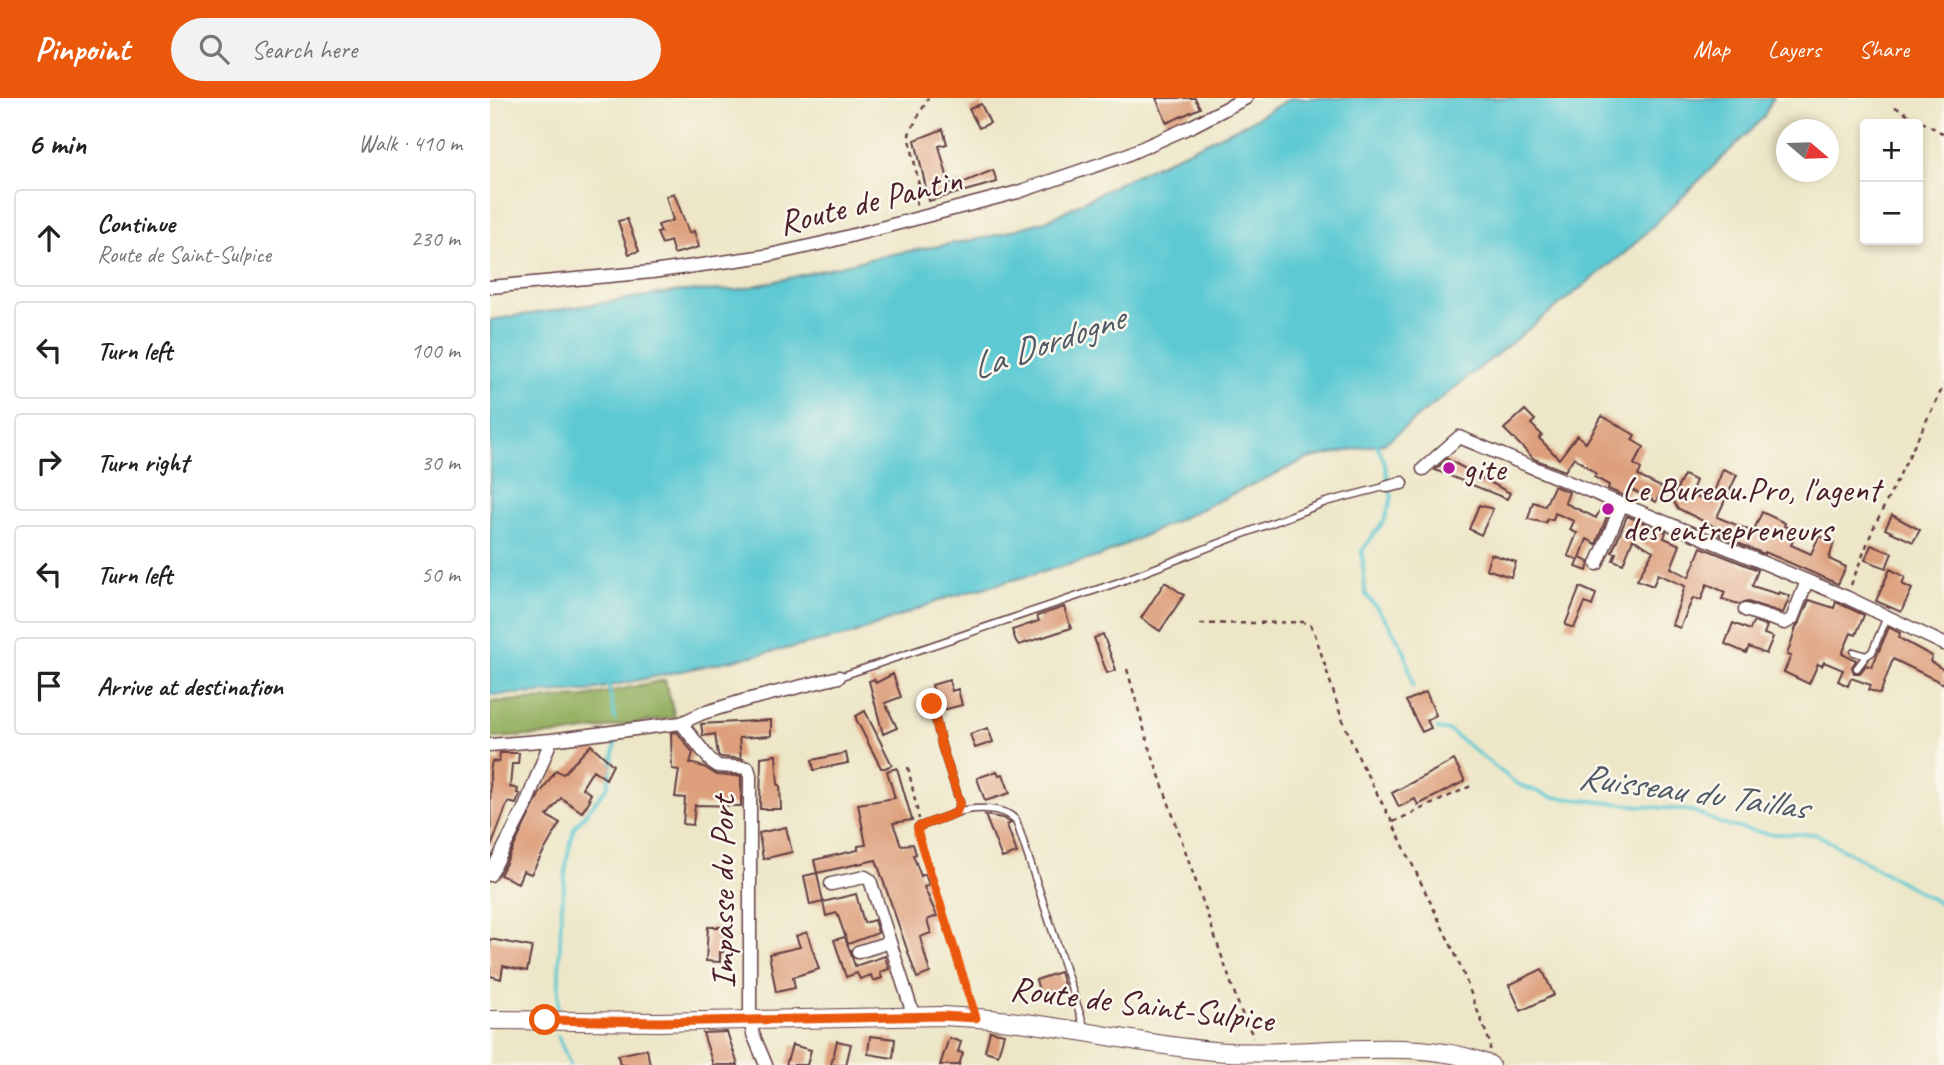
<!DOCTYPE html>
<meta charset="utf-8">
<style>
body{margin:0;font-family:Caveat,sans-serif;background:#f2f2f2;color:#222}
.controls{position:absolute;right:21px;top:21px;display:grid;overflow:hidden;border-radius:7px;box-shadow:0 4px 10px #0003}
.controls button{width:63px;height:63px;display:grid;place-items:center;padding:0;border:0;border-bottom:2px solid #e0e0e0;background:#fff;color:#222;font:35px sans-serif}
.compass{position:absolute;left:1286px;top:21px;width:63px;height:63px;border-radius:50%;background:#fff;box-shadow:0 4px 10px #0003;rotate:109deg}
.stop{position:absolute;width:21px;height:21px;margin:-16px;border:5px solid #ea580c;border-radius:50%;background:#fff}
.stop.end{background:#ea580c;border-color:#fff;box-shadow:0 2px 7px #0008}
.list{margin:0;padding:0;list-style:none}
h2{display:flex;justify-content:space-between;align-items:center;height:91px;margin:0;padding:0 28px;font-size:30px}
h2 small{font-size:23px;font-weight:400;color:#767676}
.list li{display:grid;grid-template-columns:46px 1fr auto;gap:21px;align-items:center;box-sizing:border-box;height:98px;margin:0 14px 14px;padding:0 14px;border:2px solid #e0e0e0;border-radius:7px}
.list b{display:block;font-size:26px;white-space:nowrap}
.list p{margin:0;font-size:23px;white-space:nowrap;color:#767676}
.list em{font-size:23px;font-style:normal;color:#767676}
.icon{flex:none;width:38px;height:38px;fill:none;stroke:currentColor;stroke-width:2;stroke-linecap:round;stroke-linejoin:round}
.map{position:relative;flex:none;width:1454px;height:967px;overflow:hidden}
header{display:flex;align-items:center;gap:42px;box-sizing:border-box;height:98px;padding:0 35px;background:#ea580c;color:#fff}
header strong{font-size:33px}
nav{display:flex;gap:38px;margin-inline-start:auto;font-size:24px}
.search{width:490px;height:63px;background:#f2f2f2;display:flex;align-items:center;gap:18px;box-sizing:border-box;padding:0 24px;border-radius:38px;color:#767676;font-size:26px}
main{display:flex}
aside{flex:1;background:#fff}
.map>svg:first-child{display:block}
.forest{fill:#97b265;stroke:#706848;stroke-width:2}
.water{fill:#5cc9d3;stroke:#53747f;stroke-width:2}
.lines{fill:none;stroke-linecap:round;stroke-linejoin:round}
.stream{stroke:#5cc9d3;stroke-width:3.5}
.building{fill:#dd9f7b}
.service-casing{stroke:#623d42;stroke-width:9}
.minor-casing{stroke:#623d42;stroke-width:15}
.secondary-casing{stroke:#623d42;stroke-width:20}
.path{stroke:#623d42;stroke-width:2.5;stroke-dasharray:5 5;stroke-linecap:butt}
.service{stroke:#fff;stroke-width:6}
.minor{stroke:#fff;stroke-width:12}
.secondary{stroke:#fff;stroke-width:18}
.route{stroke:#ea580c;stroke-width:9}
.poi-dot{fill:#b5179e;stroke:#fbf7ec;stroke-width:2.5}
.labels{text-anchor:middle;dominant-baseline:central;stroke-width:5;stroke-linejoin:round;paint-order:stroke}
.street-label{font-size:35px;fill:#4a1f2b;stroke:#fbf7ec}
.poi-label{font-size:35px;fill:#4a1f2b;stroke:#fbf7ec;text-anchor:start}
.water-label{font-size:37px;font-style:italic;fill:#505a66;stroke:#fbf7ec}
</style>
<header>
<strong>Pinpoint</strong>
<div class="search"><svg class="icon" aria-label="search" viewBox="0 0 24 24"><circle cx="10" cy="10" r="6"/><path d="M15 15l6 6"/></svg>Search here</div>
<nav><a>Map</a><a>Layers</a><a>Share</a></nav>
</header>
<main>
<aside>
<h2>6 min<small>Walk · 410 m</small></h2>
<ul class="list">
<li><svg class="icon" aria-label="ahead" viewBox="0 0 24 24"><path d="M12 20V5M6 11l6-6 6 6"/></svg><div><b>Continue</b><p>Route de Saint-Sulpice</p></div><em>230 m</em></li>
<li><svg class="icon" aria-label="left" viewBox="0 0 24 24"><path d="M17 20v-9H6M10 6l-5 5 5 5"/></svg><div><b>Turn left</b></div><em>100 m</em></li>
<li><svg class="icon" aria-label="right" viewBox="0 0 24 24"><path d="M7 20v-9h11M14 6l5 5-5 5"/></svg><div><b>Turn right</b></div><em>30 m</em></li>
<li><svg class="icon" aria-label="left" viewBox="0 0 24 24"><path d="M17 20v-9H6M10 6l-5 5 5 5"/></svg><div><b>Turn left</b></div><em>50 m</em></li>
<li><svg class="icon" aria-label="arrive" viewBox="0 0 24 24"><path d="M6 21V4h12l-3 4 3 4H6"/></svg><div><b>Arrive at destination</b></div></li>
</ul>
</aside>
<div class="map">
<svg width="1454" height="967" viewBox="0 0 1454 967">
<rect width="100%" height="100%" fill="#fbf7ec"/>
<filter id="ink" filterUnits="userSpaceOnUse"><feTurbulence type="fractalNoise" baseFrequency=".0143" numOctaves="2"/><feDisplacementMap in="SourceGraphic" scale="14" xChannelSelector="R" yChannelSelector="G"/><feConvolveMatrix kernelMatrix="1 2 1 2 8 2 1 2 1" color-interpolation-filters="sRGB"/></filter>
<filter id="wash" filterUnits="userSpaceOnUse"><feTurbulence type="fractalNoise" baseFrequency=".00686" numOctaves="4" result="noise"/><feDisplacementMap in="SourceGraphic" scale="28" xChannelSelector="R" yChannelSelector="G"/><feGaussianBlur stdDeviation="1.57" result="paint"/><feColorMatrix in="noise" values="0 0 0 0 0 0 0 0 0 0 0 0 0 0 0 0 0 1.4 0 .05"/><feComposite in="paint" operator="in"/></filter>
<g filter="url(#wash)">
<rect width="100%" height="100%" fill="#ede6c7"/>
<path class="forest" d="M175,582L185,619L76,636L0,640V604L95,599Z"/>
<path class="water" d="M801,0H1283L1273,20L1137,153L895,345L817,361L611,458L456,500L361,537L97,593L0,597V222L190,193L248,192L392,158L499,139L558,122L635,82L757,25Z"/>
<g class="lines">
<path class="stream" d="M885,342L894,363L899,384
M900,392L902,399L895,421L872,453L875,495L899,526L915,554L923,588
M118,585L125,621
M947,631L960,633L1027,686L1062,699L1203,713L1234,727L1279,736H1326L1454,808
M68,910L71,818L77,760L84,730L118,688L126,642
M68,938L80,967"/>
</g>
<g id="blocks">
<path class="building" d="M666,0H705L710,10L677,25Z
M491,6L500,25L489,30L479,11Z
M453,31L457,46L449,48L459,85L469,83L470,86L503,72L507,84L439,103L425,42Z
M184,95L199,135L204,133L209,149L184,156L180,143L172,146L167,135L171,134L168,127L183,122L176,98Z
M137,121L149,153L139,156L128,123Z
M1035,312L1045,322L1041,326L1052,337L1049,340L1069,361L1087,337L1096,345L1112,318L1145,337L1142,342L1154,349L1144,366L1151,371L1148,378L1173,390L1166,404L1140,391L1137,399L1118,391L1119,387L1104,379L1106,376L1084,359L1075,373L1044,361L1014,331Z
M957,361L1020,395L1017,401L945,372Z
M1233,371L1247,377L1227,419L1263,434L1272,414L1295,425L1294,428L1307,434L1301,447L1321,456L1329,438L1344,444L1339,461L1356,469L1348,486L1275,454L1274,456L1229,437L1231,432L1187,410L1182,400L1194,377L1206,383L1200,396L1220,404Z
M1064,388L1079,394L1075,405L1106,420L1112,408L1120,411L1106,446L1097,441L1090,460L1099,464L1097,473L1086,469L1089,462L1078,458L1087,435L1080,432L1084,423L1065,415L1063,422L1057,421L1056,425L1038,421L1043,404L1055,408Z
M989,407L1003,411L991,437L979,431Z
M1402,417L1430,432L1423,444L1395,431Z
M1137,418L1176,434L1174,440L1190,447L1181,470L1199,479L1211,449L1268,472L1262,488L1288,496L1289,494L1300,498L1293,515L1258,504L1249,506L1232,501L1235,494L1217,486L1211,502L1203,500L1190,530L1182,527L1195,488L1168,476L1163,488L1147,482L1163,453L1143,441L1133,466L1123,462L1126,455L1122,454Z
M1381,447L1402,455L1396,470L1375,462Z
M1001,456L1026,464L1021,479L996,471Z
M1400,471L1415,479L1412,486L1422,491L1411,514L1386,503Z
M675,484L694,497L670,533L651,520Z
M1090,489L1106,496L1102,508L1095,505L1084,530L1075,527Z
M1319,502L1344,510L1346,504L1374,517L1366,537L1361,535L1352,556L1366,562L1362,569L1364,575H1370L1376,567L1382,569L1399,529L1410,535L1409,540L1442,558L1440,563L1454,572V586L1403,561L1390,596L1379,592L1381,587L1361,580L1358,588L1348,583L1353,572L1334,564L1332,568L1328,566L1319,586L1294,574L1301,558L1297,557L1306,529L1310,524Z
M574,509L581,530L529,547L526,543L522,532L549,523L547,518Z
M1263,524L1277,528L1274,536L1283,539L1276,556L1259,549L1256,555L1235,546L1243,525L1260,532Z
M613,536L626,572L617,575L604,540Z
M403,576L411,599L395,605L407,630L393,636L379,583L384,581L386,585Z
M459,582L462,593L468,591L472,607L449,613L442,587Z
M936,594L946,617L937,622L941,630L932,634L916,603Z
M375,613L402,667L395,670H391L366,621V618Z
M281,622V638L249,640L251,661H254L231,659L228,657L225,636L213,638L211,626Z
M498,630L503,644L485,650L480,636Z
M187,634L203,655L200,665L214,669L227,677L251,678V708L205,707L203,727L193,726L195,700L185,699L189,672L182,671L181,635Z
M101,647L123,667L116,681L103,672L92,690L101,696L98,701L100,702L92,714L71,700L57,718L70,725L41,776L33,773L28,785L10,777L49,697L66,672L73,676Z
M10,655H29L28,666H22L20,689L28,691L27,695L30,696L26,706L18,704L1,749L0,674L2,663L9,664Z
M356,655L358,665L324,672L322,662Z
M286,657L288,687H290L291,711H270L271,659Z
M964,662L975,683L928,707L925,701L909,709L902,695Z
M407,670L422,722L403,725L411,747L423,746L426,756L423,757L431,778L435,776L439,787L434,789L447,818L437,822L441,835L430,839L440,875L427,880L386,762L327,775L324,762L368,752V748L376,747L368,706L405,700L397,673Z
M507,673L509,677L513,676L520,695L495,703L487,680Z
M495,717L512,720L521,725L517,727L527,755L512,760Z
M296,729L302,754L273,761L269,735Z
M327,775L333,804L366,796L374,825L384,822L388,835L358,846L347,815L336,818L333,804L320,807L314,778Z
M218,829H234L233,854H230V864L216,863Z
M317,834L329,871L303,879L305,890L286,894L279,856L310,849L306,838Z
M355,839L365,868L395,858L399,871L390,874L392,880L383,883L381,877L370,881L367,875L356,879L344,842Z
M0,841L42,849L37,873L13,868L11,881L0,878Z
M1052,871L1064,897L1031,913L1019,887Z
M570,874L575,890L550,896L546,882Z
M500,933L514,936L508,957L495,953Z
M237,934L248,967H223L213,935Z
M380,938L405,941L403,960L378,956Z
M459,940L471,944L468,954L473,955L469,967H450Z
M347,943L361,946L356,967H341Z
M302,947L321,952L317,967H296Z
M157,951L160,967H130L128,957Z"/>
</g>
</g>
<g filter="url(#ink)">
<use href="#blocks" fill-opacity="0" stroke="#623d42" stroke-width="2"/>
<g class="lines">
<defs>
<path id="service" d="M1364,554L1376,558L1382,554L1397,519
M1367,570L1376,558
M349,579L629,484L836,404L898,388
M466,715C483,709 513,708 526,722L595,931
M428,729L466,715L470,705L452,649L442,606"/>
<path id="minor" d="M0,189L162,174L275,158L333,145L528,94L634,58L702,28L756,0
M933,371L969,339L1356,499L1454,546
M898,388L912,385
M1107,466L1132,406
M1255,512L1295,525L1302,521L1317,483
M191,625L221,663L228,668L258,670L260,677V922L263,936L276,967
M0,647L61,642L191,625L213,615L256,602L349,579
M0,777L35,709L61,642
M341,786L375,779L380,782L424,919
M368,854L400,844"/>
<path id="secondary" d="M0,922L168,924L452,918L486,920C566,925 644,946 724,953C809,961 922,935 1000,967"/>
</defs>
<use href="#service" class="service-casing"/>
<use href="#minor" class="minor-casing"/>
<use href="#secondary" class="secondary-casing"/>
<path class="path" d="M1405,9L1454,36
M426,107L429,88L419,36L438,0
M1361,487L1383,431L1454,287
M710,526L813,524L820,527L824,533L851,618L871,665L902,724L968,862L1000,945V952
M637,571L658,645L750,911L764,940
M418,669L429,721
M903,724L983,687
M428,738L481,905"/>
<use href="#service" class="service"/>
<use href="#minor" class="minor"/>
<use href="#secondary" class="secondary"/>
</g>
</g>
<g class="lines" filter="url(#ink)">
<path class="route" d="M55,922L168,924L452,918L486,920L428,736V729L466,715L470,705L452,649L442,606"/>
</g>
<g class="poi-dot">
<circle cx="959" cy="370" r="7"/>
<circle cx="1118" cy="411" r="7"/>
</g>
<g class="labels">
<g class="street-label">
<text transform="translate(380 103) rotate(-14)">Route de Pantin</text>
<text transform="translate(232 794) rotate(-90)">Impasse du Port</text>
<text transform="translate(652 906) rotate(7)">Route de Saint-Sulpice</text>
</g>
<g class="poi-label">
<text x="973" y="370">gite</text>
<text x="1132" y="391">Le Bureau.Pro, l'agent<tspan x="1132" dy="40">des entrepreneurs</tspan></text>
</g>
<g class="water-label">
<text transform="translate(557 244) rotate(-19)">La Dordogne</text>
<text transform="translate(1203 693) rotate(8)">Ruisseau du Taillas</text>
</g>
</g>
</svg>
<div class="controls">
<button>+</button>
<button>−</button>
</div>
<svg class="compass" viewBox="-18 -18 36 36"><path d="M0-13l5 13h-10z" fill="#e53935"/><path d="M0 13l5-13h-10z" fill="#767676"/></svg>
<div class="stop" style="left:55px;top:922px"></div>
<div class="stop end" style="left:442px;top:606px"></div>
</div>
</main>
